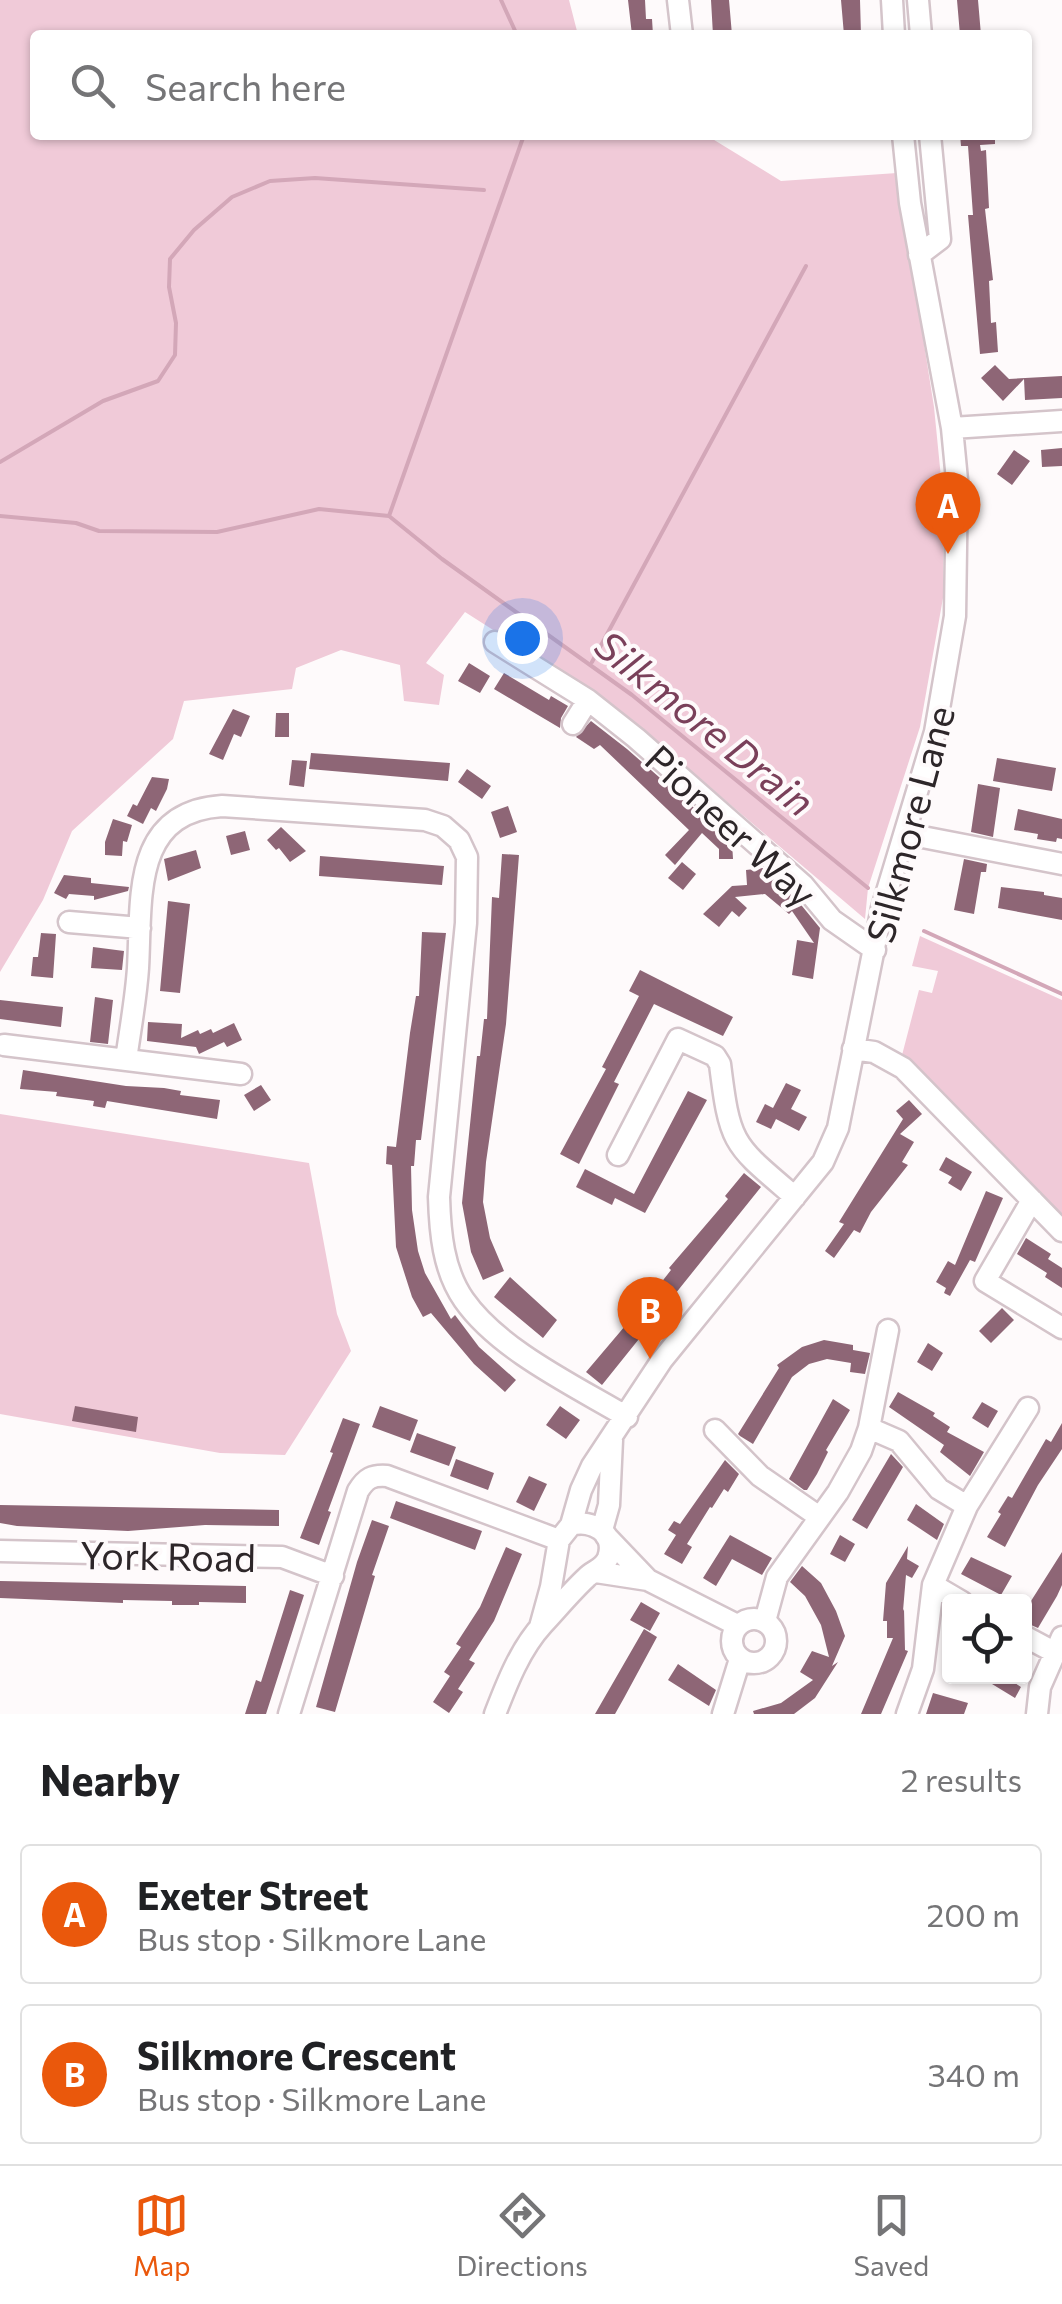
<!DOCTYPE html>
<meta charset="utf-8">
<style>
body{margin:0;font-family:Commissioner,sans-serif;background:#f6f6f6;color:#202124}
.controls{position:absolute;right:30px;bottom:30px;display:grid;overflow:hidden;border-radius:10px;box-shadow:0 2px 8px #0004}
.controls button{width:90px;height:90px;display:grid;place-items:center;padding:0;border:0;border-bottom:2px solid #e0e0e0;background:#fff;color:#202124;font:50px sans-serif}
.you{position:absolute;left:522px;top:638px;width:35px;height:35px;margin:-25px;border:8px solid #fff;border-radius:50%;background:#1a73e8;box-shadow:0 0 0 15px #1a73e833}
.badge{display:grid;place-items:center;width:65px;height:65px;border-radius:50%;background:#ea580c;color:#fff;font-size:32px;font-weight:700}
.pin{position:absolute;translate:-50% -82px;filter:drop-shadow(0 2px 5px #0008)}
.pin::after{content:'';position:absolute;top:52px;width:35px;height:30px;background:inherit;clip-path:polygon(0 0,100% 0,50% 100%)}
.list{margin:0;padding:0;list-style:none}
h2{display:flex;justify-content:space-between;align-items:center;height:130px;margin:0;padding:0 40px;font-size:42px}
h2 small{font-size:32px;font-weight:400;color:#757577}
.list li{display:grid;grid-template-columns:65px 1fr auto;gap:30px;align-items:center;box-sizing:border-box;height:140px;margin:0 20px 20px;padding:0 20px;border:2px solid #e0e0e0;border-radius:10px}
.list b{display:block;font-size:38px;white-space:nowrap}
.list p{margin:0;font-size:32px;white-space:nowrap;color:#757577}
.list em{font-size:32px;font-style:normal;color:#757577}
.icon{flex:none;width:55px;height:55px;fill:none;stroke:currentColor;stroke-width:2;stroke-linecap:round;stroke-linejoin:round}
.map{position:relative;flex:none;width:1062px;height:1714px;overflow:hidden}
.search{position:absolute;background:#fff;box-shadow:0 2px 8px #0004;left:30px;right:30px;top:30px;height:110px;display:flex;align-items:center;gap:25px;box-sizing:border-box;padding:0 35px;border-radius:10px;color:#757577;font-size:38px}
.sheet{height:450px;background:#fff}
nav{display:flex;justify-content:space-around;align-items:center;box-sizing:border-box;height:140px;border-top:2px solid #e0e0e0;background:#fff;font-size:28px;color:#757577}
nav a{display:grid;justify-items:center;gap:5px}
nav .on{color:#ea580c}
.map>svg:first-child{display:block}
.green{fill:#f0cad8}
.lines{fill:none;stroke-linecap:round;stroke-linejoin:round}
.stream{stroke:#d3a7b8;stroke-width:4}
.building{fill:#8e6676}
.minor-casing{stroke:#d4c4ca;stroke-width:25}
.minor{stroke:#fff;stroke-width:20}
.labels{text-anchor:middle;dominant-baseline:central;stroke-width:8;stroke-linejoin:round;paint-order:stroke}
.street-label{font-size:38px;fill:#2d2629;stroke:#fefafb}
.water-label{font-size:40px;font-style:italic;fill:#7a405a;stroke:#fefafb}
</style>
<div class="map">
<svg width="1062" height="1714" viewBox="0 0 1062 1714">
<rect width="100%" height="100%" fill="#fefafb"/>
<path class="green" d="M0,0H569L578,35H35V135H706L781,181L897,173L934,407L944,508L943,598L920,727L868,888L865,919L620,711L465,612L426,663L444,675L439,705L404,701L400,665L341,650L296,668L292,689L184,701L173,739L72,831L43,900L0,972Z
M920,936L1062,1000V1221L901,1059L919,990L932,993L938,971L912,966Z
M0,1114L309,1163L337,1314L351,1351L285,1455L220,1453L0,1414Z"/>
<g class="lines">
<path class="stream" d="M501,0L517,35
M0,462L103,401L158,381L175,355L176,323L169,287L170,259L194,230L232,197L270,181L315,178L484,190
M0,516L76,523L99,531L217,532L319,509L389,516L442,559L632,695L868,888
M389,516L524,135
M592,662L806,266
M924,931L1062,994"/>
</g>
<path class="building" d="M628,0H645L646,19H652L653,35H632Z
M711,0H729L732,35H713Z
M841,0H860L861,35H844Z
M957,0H978L981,35H960Z
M960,135H995V144L980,145L981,151L986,150L989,208L985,209L993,280L989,281L991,323L996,322L998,352L980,354L968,215H973L968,146H961Z
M995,365L1009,379L1062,376V398L1025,400L1024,379L1003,401L981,378Z
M1062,448V466L1042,467L1041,450Z
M1014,450L1030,461L1012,485L997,474Z
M469,663L490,676L480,693L458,681Z
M504,673L549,700L551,696L568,706L561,718L560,728L494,689Z
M233,709L250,716L241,737L234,734L223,760L209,754Z
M276,713H289V737H275Z
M591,721L627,749L732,841L733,859H719V849L702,833L675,865L665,855L689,830L600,745L594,749L576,737Z
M311,753L450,763L448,781L309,769Z
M997,758L1056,768L1052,791L993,781Z
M292,760L307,761L304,787L289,785Z
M467,769L491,786L482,799L458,782Z
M152,777L169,779L167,789L156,811L151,808L143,824L127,816L133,804L137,806Z
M978,784L1000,788L993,837L971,832Z
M508,806L517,832L500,838L491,812Z
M1018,809L1062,819V839L1057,838L1056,842L1037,839L1038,834L1014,830Z
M113,819L132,825L127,842L123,841L122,856L105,855V842Z
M281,827L306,851L290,862L279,848L276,850L267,840Z
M245,831L250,850L231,855L226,836Z
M196,850L201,868L168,881L164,859Z
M502,854L519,855L506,1024L486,1162L483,1202L490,1238L504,1271L483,1280L471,1252L462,1203L477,1056H480L484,1019H487L492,897L499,898Z
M320,856L444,866L442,885L319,876Z
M964,859L987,864L986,872H981L974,914L954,910Z
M682,862L696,874L683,890L668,878Z
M763,868L793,895L820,928L813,979L792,975L797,940L814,943L792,911L789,914L765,894L735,897L747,908L739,917L732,911L719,927L703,914L732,886L747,885L746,870Z
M64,875L91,878V883L129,887L128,891L94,900V896L69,894L66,899L54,893Z
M1001,887L1044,892V895L1062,898V920L998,908Z
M168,901L190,904L180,993L160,991Z
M422,932L446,933L421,1140H416L414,1166H411L412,1210L418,1251L425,1273L451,1319L455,1315L479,1347L516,1380L505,1392L474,1364L431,1313L423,1317L412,1297L396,1247L392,1165L386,1164L387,1146L396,1147L410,1033L416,996H419Z
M41,933L56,934L53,978L31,976L33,957H38Z
M93,947L124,951L122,970L91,968Z
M640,970L733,1017L723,1036L654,1004L614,1082L619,1084L579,1164L560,1154L606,1069L602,1067L639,996L629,991Z
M95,997L113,1000L108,1044L90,1042Z
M0,1000L63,1007L61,1027L0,1019Z
M148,1022L182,1024L181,1038L198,1030L200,1034L211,1029L213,1033L234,1023L242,1040L227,1047L224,1042L199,1054L196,1047L147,1041Z
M23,1070L126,1086L164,1088L181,1091L180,1095L220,1100L217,1119L107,1101L105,1108L93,1106L94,1101L56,1096L57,1092L20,1089Z
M786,1083L801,1090L791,1109L807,1117L799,1131L776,1119L771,1129L756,1122L765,1104L773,1108Z
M261,1085L271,1100L254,1111L244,1095Z
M688,1091L707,1100L645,1213L615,1198L612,1205L576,1187L585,1169L634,1194Z
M909,1100L922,1114L900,1134L914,1142L902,1162L908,1165L871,1212L860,1233L854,1230L834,1258L825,1251L844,1224L839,1222L903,1119L896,1111Z
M946,1157L972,1172L961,1191L948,1183L952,1177L939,1170Z
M744,1173L761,1187L602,1385L586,1372L653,1293L671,1270L669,1268L728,1199L725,1196Z
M986,1191L1003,1198L975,1262L970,1260L950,1296L944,1293L946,1288L936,1282L948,1261L955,1265Z
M1026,1238L1051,1254L1048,1259L1062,1268V1288L1045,1277L1047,1273L1017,1254Z
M510,1277L557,1320L543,1338L494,1297Z
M1002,1308L1014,1320L991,1343L979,1331Z
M824,1340L853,1345V1350L870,1353L865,1374L850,1372L851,1363L827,1359L809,1364L792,1377L753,1444L740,1436L738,1434L779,1368L777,1365L802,1347Z
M928,1343L943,1353L932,1371L917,1362Z
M898,1392L935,1413L933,1416L950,1427L947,1432L984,1452L970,1476L940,1452L944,1445L889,1407Z
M833,1399L850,1410L826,1450L828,1452L817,1474L807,1490H804L789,1479Z
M982,1402L998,1411L988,1428L972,1418Z
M75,1406L138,1417L136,1432L72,1421Z
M380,1406L418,1420L410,1441L372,1427Z
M560,1406L580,1420L566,1439L546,1425Z
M343,1418L360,1424L328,1511L331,1512L319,1545L300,1538L333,1453L330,1452Z
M1062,1423V1449L1038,1485L1005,1547L987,1537L1001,1514L998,1512L1008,1496L1012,1498L1046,1439L1051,1442Z
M417,1433L456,1447L449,1466L410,1452Z
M891,1454L903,1467L867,1529L852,1520Z
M456,1459L494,1473L488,1490L450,1476Z
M725,1460L739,1474L728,1492L724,1489L712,1508L710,1507L687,1544L692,1547L682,1564L664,1554L676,1535L668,1530L674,1521L680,1524Z
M529,1476L547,1484L534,1511L516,1502Z
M396,1501L482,1531L475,1550L390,1518Z
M916,1504L944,1524L937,1540L907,1520Z
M0,1505L279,1510V1526L205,1525L128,1531L17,1526L0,1523Z
M372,1520L389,1526L372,1575L375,1576L335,1712L316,1707L357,1562Z
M730,1535L772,1558L762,1575L732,1559L716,1586L703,1578Z
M840,1535L855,1544L845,1562L830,1554Z
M908,1546L907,1559L919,1566L912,1578L906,1575L903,1611L904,1609L905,1650L908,1651L881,1714H861L893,1638H887V1621H883L886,1583Z
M506,1547L522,1554L494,1621L469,1660L475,1663L458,1689L463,1692L449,1713L433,1702L450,1676L444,1672L461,1647L456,1644L480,1607Z
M1062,1552V1585L1057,1596L1038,1628L1024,1622L1031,1601Z
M971,1557L1012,1576L1001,1595L961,1574Z
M802,1566L821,1583L836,1611L845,1636L832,1666L838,1662L815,1698L794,1714H754L753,1711L781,1703L813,1680L800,1672L812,1651L829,1657L821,1625L805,1596L790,1582Z
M0,1581L246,1586V1603L199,1602V1605H172V1601L123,1600V1603L0,1598Z
M290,1590L304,1595L266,1714H245L256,1680L261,1682Z
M641,1602L660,1613L650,1631L630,1620Z
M644,1629L657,1637L624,1698L615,1714H595Z
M678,1664L716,1690L709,1706L668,1680Z
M997,1676H1018L1015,1683L1021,1687L1015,1698L992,1684Z
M933,1693L968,1703L964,1714H926Z"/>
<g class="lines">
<defs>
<path id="minor" d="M678,0L682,35
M892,0L894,35
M918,0L921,35
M919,255L940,239L930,135
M952,428L1062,421
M495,642L588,700L636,738L803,885L832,920L875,950
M573,724L588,700
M907,834L1062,864
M69,922L140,928
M4,1045L241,1074
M853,1049L874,1052L903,1068L1062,1231
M126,1060C130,1030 136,999 138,968C142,899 131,812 222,806L425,820L443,826L459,840L467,857L466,923L439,1197C440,1232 443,1270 464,1300C499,1350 575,1386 627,1417
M618,1155L678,1039L715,1056L720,1064C730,1146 733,1144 795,1197
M1032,1200L985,1281L1062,1328
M869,1428L899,1441L939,1489L967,1506
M715,1430L760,1476L818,1516
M602,1530L609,1505L612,1440
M606,1536L648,1580
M0,1551L282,1557L333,1576
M596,1572L648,1580L737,1625
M933,1585L962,1602
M732 1641a22 22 0 1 1 44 0a22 22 0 1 1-44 0Z
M765,1621L777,1577L838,1492L861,1451L869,1428L888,1330
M540,1627L551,1587L559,1540L571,1525L581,1490L592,1466L662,1360L823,1162L838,1128L882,908L935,732L955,616L957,480L952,428L910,203L903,135
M1024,1636L1054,1652
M289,1714L358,1491C366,1478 372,1475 387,1476L559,1540
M495,1714C507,1683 520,1649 543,1624C557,1609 571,1592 586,1578C593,1570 603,1570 608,1558C617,1533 592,1519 571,1525
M723,1714L740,1659
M907,1714L923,1669L933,1585L967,1506L1028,1408
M1037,1714L1040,1687L1062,1637"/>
</defs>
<use href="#minor" class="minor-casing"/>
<use href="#minor" class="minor"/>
</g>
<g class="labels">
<g class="street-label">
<text transform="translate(909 824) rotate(-75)">Silkmore Lane</text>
<text transform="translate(732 825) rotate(43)">Pioneer Way</text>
<text transform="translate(168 1555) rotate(1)">York Road</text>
</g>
<g class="water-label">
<text transform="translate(706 722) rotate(39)">Silkmore Drain</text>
</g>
</g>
</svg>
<div class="controls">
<button><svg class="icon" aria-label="locate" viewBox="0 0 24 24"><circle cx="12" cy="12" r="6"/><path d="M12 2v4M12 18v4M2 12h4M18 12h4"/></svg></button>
</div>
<div class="you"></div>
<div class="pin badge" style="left:948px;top:554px">A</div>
<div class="pin badge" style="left:650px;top:1359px">B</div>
<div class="search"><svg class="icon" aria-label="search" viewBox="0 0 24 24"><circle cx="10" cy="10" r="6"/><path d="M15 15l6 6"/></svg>Search here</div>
</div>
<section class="sheet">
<h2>Nearby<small>2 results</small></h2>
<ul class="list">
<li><span class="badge">A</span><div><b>Exeter Street</b><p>Bus stop · Silkmore Lane</p></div><em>200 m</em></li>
<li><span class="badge">B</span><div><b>Silkmore Crescent</b><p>Bus stop · Silkmore Lane</p></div><em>340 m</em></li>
</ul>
</section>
<nav>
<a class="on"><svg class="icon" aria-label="map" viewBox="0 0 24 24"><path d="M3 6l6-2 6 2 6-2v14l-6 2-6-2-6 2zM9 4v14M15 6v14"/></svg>Map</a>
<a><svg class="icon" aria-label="directions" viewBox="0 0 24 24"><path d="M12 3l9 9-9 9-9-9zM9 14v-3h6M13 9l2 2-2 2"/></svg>Directions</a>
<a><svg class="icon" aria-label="saved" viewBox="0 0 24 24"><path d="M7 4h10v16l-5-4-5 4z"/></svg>Saved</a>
</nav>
